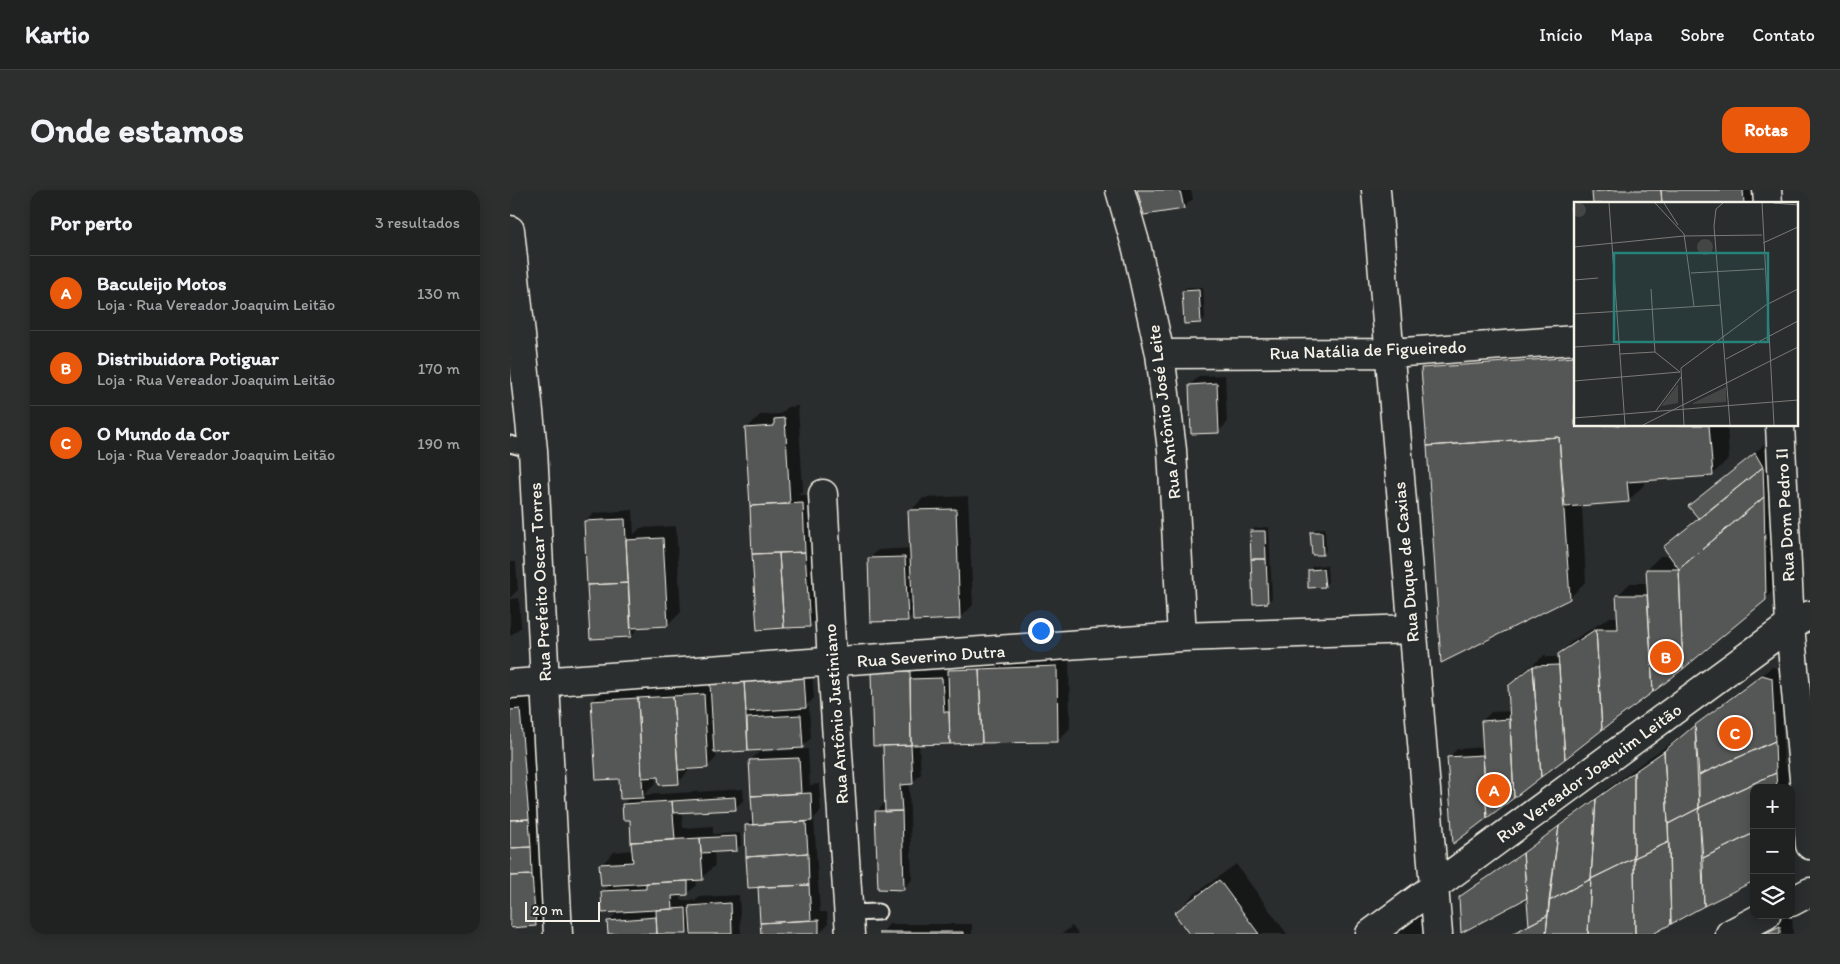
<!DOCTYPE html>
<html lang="pt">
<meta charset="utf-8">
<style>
body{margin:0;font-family:Itim,sans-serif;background:#2d2f2f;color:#f1f3f6}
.controls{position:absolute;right:15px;bottom:15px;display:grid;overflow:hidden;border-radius:10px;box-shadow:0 2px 12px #0003}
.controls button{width:45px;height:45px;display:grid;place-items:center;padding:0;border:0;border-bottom:1px solid #3d3f40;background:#202222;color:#f1f3f6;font:25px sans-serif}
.scale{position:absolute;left:15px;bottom:12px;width:75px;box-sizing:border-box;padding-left:5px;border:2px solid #f4f1e8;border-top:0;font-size:14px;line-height:18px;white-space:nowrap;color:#f4f1e8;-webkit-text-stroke:4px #2a2d2e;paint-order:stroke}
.you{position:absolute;left:530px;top:440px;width:18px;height:18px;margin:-12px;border:4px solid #fff;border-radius:50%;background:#1a73e8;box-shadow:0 0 0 8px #1a73e833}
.badge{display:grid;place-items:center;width:32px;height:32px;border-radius:50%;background:#ea580c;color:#fff;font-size:16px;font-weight:700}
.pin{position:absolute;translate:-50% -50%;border:2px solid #fff;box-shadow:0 1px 5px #0006}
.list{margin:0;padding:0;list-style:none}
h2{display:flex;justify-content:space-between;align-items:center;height:65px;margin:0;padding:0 20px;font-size:21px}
h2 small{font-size:16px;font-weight:400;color:#a2a4a5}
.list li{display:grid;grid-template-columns:32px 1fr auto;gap:15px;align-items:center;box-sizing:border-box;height:75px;padding:0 20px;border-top:1px solid #3d3f40}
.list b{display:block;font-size:19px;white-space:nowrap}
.list p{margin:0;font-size:16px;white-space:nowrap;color:#a2a4a5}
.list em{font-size:16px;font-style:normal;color:#a2a4a5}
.icon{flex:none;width:28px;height:28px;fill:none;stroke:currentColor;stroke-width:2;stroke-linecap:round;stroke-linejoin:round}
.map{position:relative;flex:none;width:1300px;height:744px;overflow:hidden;border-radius:15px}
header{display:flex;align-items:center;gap:30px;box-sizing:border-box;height:70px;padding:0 25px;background:#202222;border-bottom:1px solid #3d3f40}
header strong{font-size:24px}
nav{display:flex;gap:28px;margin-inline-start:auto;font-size:18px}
.intro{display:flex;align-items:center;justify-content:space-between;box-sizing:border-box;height:120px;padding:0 30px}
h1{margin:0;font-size:35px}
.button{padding:12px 22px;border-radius:15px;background:#ea580c;color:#fff;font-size:18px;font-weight:700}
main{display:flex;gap:30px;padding:0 30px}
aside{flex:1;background:#202222;border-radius:15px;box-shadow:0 2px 12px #0003}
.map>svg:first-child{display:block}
.shadow{fill:#0007;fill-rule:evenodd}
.building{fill:#555756;stroke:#f4f1e8}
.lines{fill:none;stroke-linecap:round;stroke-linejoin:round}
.lane-casing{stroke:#f4f1e8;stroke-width:19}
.street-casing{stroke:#f4f1e8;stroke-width:31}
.lane{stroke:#2a2d2e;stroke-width:15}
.street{stroke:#2a2d2e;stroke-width:28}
.labels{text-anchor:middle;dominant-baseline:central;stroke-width:5;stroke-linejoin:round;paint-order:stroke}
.street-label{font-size:18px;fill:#f4f1e8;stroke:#2a2d2e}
.inset-road{fill:none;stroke:#7b7b78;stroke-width:1}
.view{fill:#26827a;fill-opacity:0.15;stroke:#26827a;stroke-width:2.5}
.inset-edge{fill:none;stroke:#f4f1e8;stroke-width:2.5}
</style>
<header>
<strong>Kartio</strong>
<nav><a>Início</a><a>Mapa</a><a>Sobre</a><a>Contato</a></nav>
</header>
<div class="intro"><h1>Onde estamos</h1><a class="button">Rotas</a></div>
<main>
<aside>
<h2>Por perto<small>3 resultados</small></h2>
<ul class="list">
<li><span class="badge">A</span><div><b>Baculeijo Motos</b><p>Loja · Rua Vereador Joaquim Leitão</p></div><em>130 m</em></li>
<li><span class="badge">B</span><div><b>Distribuidora Potiguar</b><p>Loja · Rua Vereador Joaquim Leitão</p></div><em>170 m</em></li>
<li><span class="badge">C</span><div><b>O Mundo da Cor</b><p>Loja · Rua Vereador Joaquim Leitão</p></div><em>190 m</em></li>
</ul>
</aside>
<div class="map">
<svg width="1300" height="744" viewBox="0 0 1300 744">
<rect width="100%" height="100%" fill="#2a2d2e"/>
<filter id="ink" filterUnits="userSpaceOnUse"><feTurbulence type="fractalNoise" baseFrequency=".02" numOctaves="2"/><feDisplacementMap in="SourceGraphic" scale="10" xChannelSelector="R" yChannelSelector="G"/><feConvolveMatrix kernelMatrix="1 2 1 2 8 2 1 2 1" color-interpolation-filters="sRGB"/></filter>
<g filter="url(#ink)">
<path class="shadow" d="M628,0H681L683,9L674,17L635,24Z
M1083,0H1242L1243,14H1084Z
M677,97H693L695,128L691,132L673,101Z
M1065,152V235H1217L1219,268L1202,285L1134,290L1135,294L1118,311L1072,314L1076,391L1060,408L912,179L929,162Z
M715,185L717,233L708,242L680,195L689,186Z
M288,216L293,300L287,305H301L308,427L299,436L248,438L237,238L250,225L270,224L278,217Z
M1254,255L1262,269L1272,392L1255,409L1172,478L944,652L938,568L947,559L974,557L972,531L981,522L1000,521L999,496L1012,483L1036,464V467H1049V464L1062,451L1100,427H1109L1107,406L1120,393H1138L1137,379L1150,366H1161L1155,358L1189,328L1179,316Z
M458,306L463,415L450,428L404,424L397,430L359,369L368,360L401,358L400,321L413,308Z
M123,320L124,344L130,338L166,336L171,422L158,435L130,436L121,446L75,332L84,323Z
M759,337L762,408L758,412L741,342L745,338Z
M815,338L816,360L812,364L802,343L806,339Z
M0,372H6L8,400L0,408Z
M817,375L818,392L814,396L799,380L803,376Z
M9,408L11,437L0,446V409Z
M559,464L560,538L548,551L409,554L411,584L402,593H399L402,690L393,698L366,622L375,613L374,557L377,554L363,482L412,468L413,481L440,480L448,471ZM407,554V556L381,557V555Z
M1262,477L1270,479L1274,574L1279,572L1280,598H1244L1194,715L1140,744H1001L1020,734L1018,706L950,708L957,701V703L1019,661L1018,659L1064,624L1140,567L1166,550Z
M302,479L304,508L295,517H299L301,548L293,556L206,561V568L197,577L181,578L168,593L145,586L146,593L134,605L233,599L234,610L225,618L172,622L173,638L203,636V644L230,643L231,655L226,660L204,661L205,675L192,688L186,689L187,695L178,703L171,705V710H184V712L189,707L229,705L231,744H99V731L109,720L92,702L100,694L91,675L104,662L123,660L121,628L113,614L120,607L110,588L82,511L95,498L176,494V498L201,496Z
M22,507L32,615L27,619L34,726L25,735L0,737V509Z
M298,559L300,595L309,594L311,621L304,628L310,722H317L318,734L311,742V744H252L249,696L236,636L244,628L240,571L249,562Z
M726,674L777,744H681L665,723L682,706Z
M1282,724L1283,744H1245L1280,725Z
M909,727L924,733L925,744H887Z
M379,734H462V744H371Z
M562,736L568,744H552Z"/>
<path class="building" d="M627,0H670L674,19L634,25Z
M1104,0H1151L1152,14H1083L1082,2Z
M1151,0H1233L1234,14H1152Z
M689,100L691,133L674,134L672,101Z
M1065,167V235H1199L1203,286L1117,292L1119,312L1055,317L1049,247L917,256L911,178Z
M707,193L709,243L681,244L679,195Z
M275,228L280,314L240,316L235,238L264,236V229Z
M1049,247L1060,409L931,473L917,256Z
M1245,263L1253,277L1189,329L1178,316Z
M1253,277L1254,307L1169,379L1153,357Z
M1254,307L1256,410L1173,479L1169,379Z
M293,313L295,362L242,364L240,316Z
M446,319L450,429L403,431L398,320Z
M115,329L118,393L77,395L74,331Z
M740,341H755L756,369H741Z
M800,342H812L813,365H802Z
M153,348L158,436L121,438L116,350Z
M295,362L300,437L274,438L269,363Z
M269,363L274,438L247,440L242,364Z
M395,367L398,431L360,432L358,368Z
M741,369H756L758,413L743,414Z
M813,379L815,397L798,398V380Z
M1136,379H1169L1173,479L1143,502Z
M118,393L121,447L80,449L77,395Z
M1106,405H1137L1143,502L1092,540L1086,439H1108Z
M1086,439L1092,540L1055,569L1048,464Z
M1049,475L1055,569L1031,587L1023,476Z
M547,476L548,552L472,553L469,479Z
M1023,476L1031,587L1004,608L998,496Z
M469,479L472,553L440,554L438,480Z
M400,481L401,555L363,556L361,482Z
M1252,485L1262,488L1265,551L1189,585L1185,535Z
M294,487L296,518L236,522L234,491Z
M432,488L434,522H439L440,554L401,555L400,489Z
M234,491L238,561L204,563L200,493Z
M194,504L198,578L168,580L163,506Z
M163,506L169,594L149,595L148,587L132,588L128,508Z
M128,508L133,608L110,609L109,589L86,590L81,511Z
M10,519L19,629L0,630V520Z
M291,525L293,558L238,561L237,528Z
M1000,529L1004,608L977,628L971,531Z
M1185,535L1189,618L1158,634L1154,561Z
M1265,551L1266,583L1189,618V585Z
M401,555L403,594L390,595L392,621L375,622L373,556Z
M1154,561L1159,652L1124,668V582Z
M973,565L977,628L943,654L937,567Z
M289,568L291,603L241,606L239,570Z
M1124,582V668L1081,689L1086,609Z
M1266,583L1267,598H1244V643L1193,668L1189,618Z
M301,603L302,631L243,635L241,606Z
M225,607L226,620L163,623L162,611Z
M1086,609L1081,689L1039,711L1049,636Z
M162,611L165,650L121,652L120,630H113L112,614Z
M1189,618L1194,716L1161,734L1158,634Z
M365,621H392L394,700L368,699Z
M19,629L21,657L0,658V630Z
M296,632L298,663L236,667L235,635Z
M1049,636L1038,725L1019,735L1013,663Z
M1244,643V691L1194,716L1193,668Z
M226,646L227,661L191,663L190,648Z
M190,648L193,690L91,696L89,674L123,672L121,652Z
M1159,652L1161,734L1143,744H1125L1124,668Z
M21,657L22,685L0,686V658Z
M298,663L299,695L238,698L236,667Z
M1013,663L1017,708L951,743L949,707Z
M1124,668L1125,744H1078L1081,689Z
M22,685L26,736L0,738V686Z
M1081,689L1078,744H1036L1039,711Z
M709,690L749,744H679L664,723Z
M178,691V705L162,706L163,719L92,723L91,701L136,699V693Z
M299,695L301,730L250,733L248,697Z
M221,713L222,744H181L179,716Z
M176,718L177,744H147L146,720Z
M1038,725L1036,744H1002L1019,735Z
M146,727L147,744H98L97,731Z
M309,730V744H251L250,733Z
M1270,736V744H1254Z
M369,742H453V744H369Z"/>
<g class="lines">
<defs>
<path id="lane" d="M0,254L23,260
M339,723L368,722"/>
<path id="street" d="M610,0L627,59L650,164L662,260L672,447
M866,0L928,744
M1257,0L1258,14
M0,40L23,260L48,744
M650,164L880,163L1065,150
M1270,235L1280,435L1300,655
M313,304L322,473L340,744
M0,494L672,447L902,439
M1281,712L1300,702
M860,744L1280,435L1300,425
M1220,744L1256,725"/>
</defs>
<use href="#lane" class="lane-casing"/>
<use href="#street" class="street-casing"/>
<use href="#lane" class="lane"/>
<use href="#street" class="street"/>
</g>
</g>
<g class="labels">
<g class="street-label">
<text transform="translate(858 160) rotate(-2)">Rua Natália de Figueiredo</text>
<text transform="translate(654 222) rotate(-97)">Rua Antônio José Leite</text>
<text transform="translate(1275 325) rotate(-93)">Rua Dom Pedro II</text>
<text transform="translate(896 372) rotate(-95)">Rua Duque de Caxias</text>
<text transform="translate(30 392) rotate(-93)">Rua Prefeito Oscar Torres</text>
<text transform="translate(421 466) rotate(-4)">Rua Severino Dutra</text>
<text transform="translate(326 524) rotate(-94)">Rua Antônio Justiniano</text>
<text transform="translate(1079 583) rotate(-36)">Rua Vereador Joaquim Leitão</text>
</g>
</g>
<g transform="translate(1064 12)">
<rect width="224" height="224" fill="#2a2d2e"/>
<path d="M-2 8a7 7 0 1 1 14 0a7 7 0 1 1-14 0ZM123 45a8 8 0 1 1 16 0a8 8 0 1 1-16 0ZM104,182V201L87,204ZM152,185V200L119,202V201Z" fill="#444645"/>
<path class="inset-road" d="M35,1L51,223M81,1L110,32L120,104M90,1L104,23M149,1L142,7L140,24L156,223M188,1L200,223M199,1L224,3M189,41L224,25M0,45L110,34L188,33M117,71L190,67M0,78L24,76M77,87L81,150L106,170M0,112L147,103M0,145L46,142M46,152L81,150M152,157L224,119M0,179L106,170M81,210L107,175M0,216L224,198M69,223L224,145M110,223L107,166L192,103L224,87"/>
<path class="view" d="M40,51H194V140H40Z"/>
<rect width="224" height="224" class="inset-edge"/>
</g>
</svg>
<div class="controls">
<button>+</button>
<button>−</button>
<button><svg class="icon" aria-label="layers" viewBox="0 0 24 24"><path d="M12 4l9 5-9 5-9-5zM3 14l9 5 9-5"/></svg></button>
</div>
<div class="scale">20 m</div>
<div class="you"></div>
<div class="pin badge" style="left:984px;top:600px">A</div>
<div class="pin badge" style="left:1156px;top:467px">B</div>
<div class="pin badge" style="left:1225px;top:543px">C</div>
</div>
</main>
